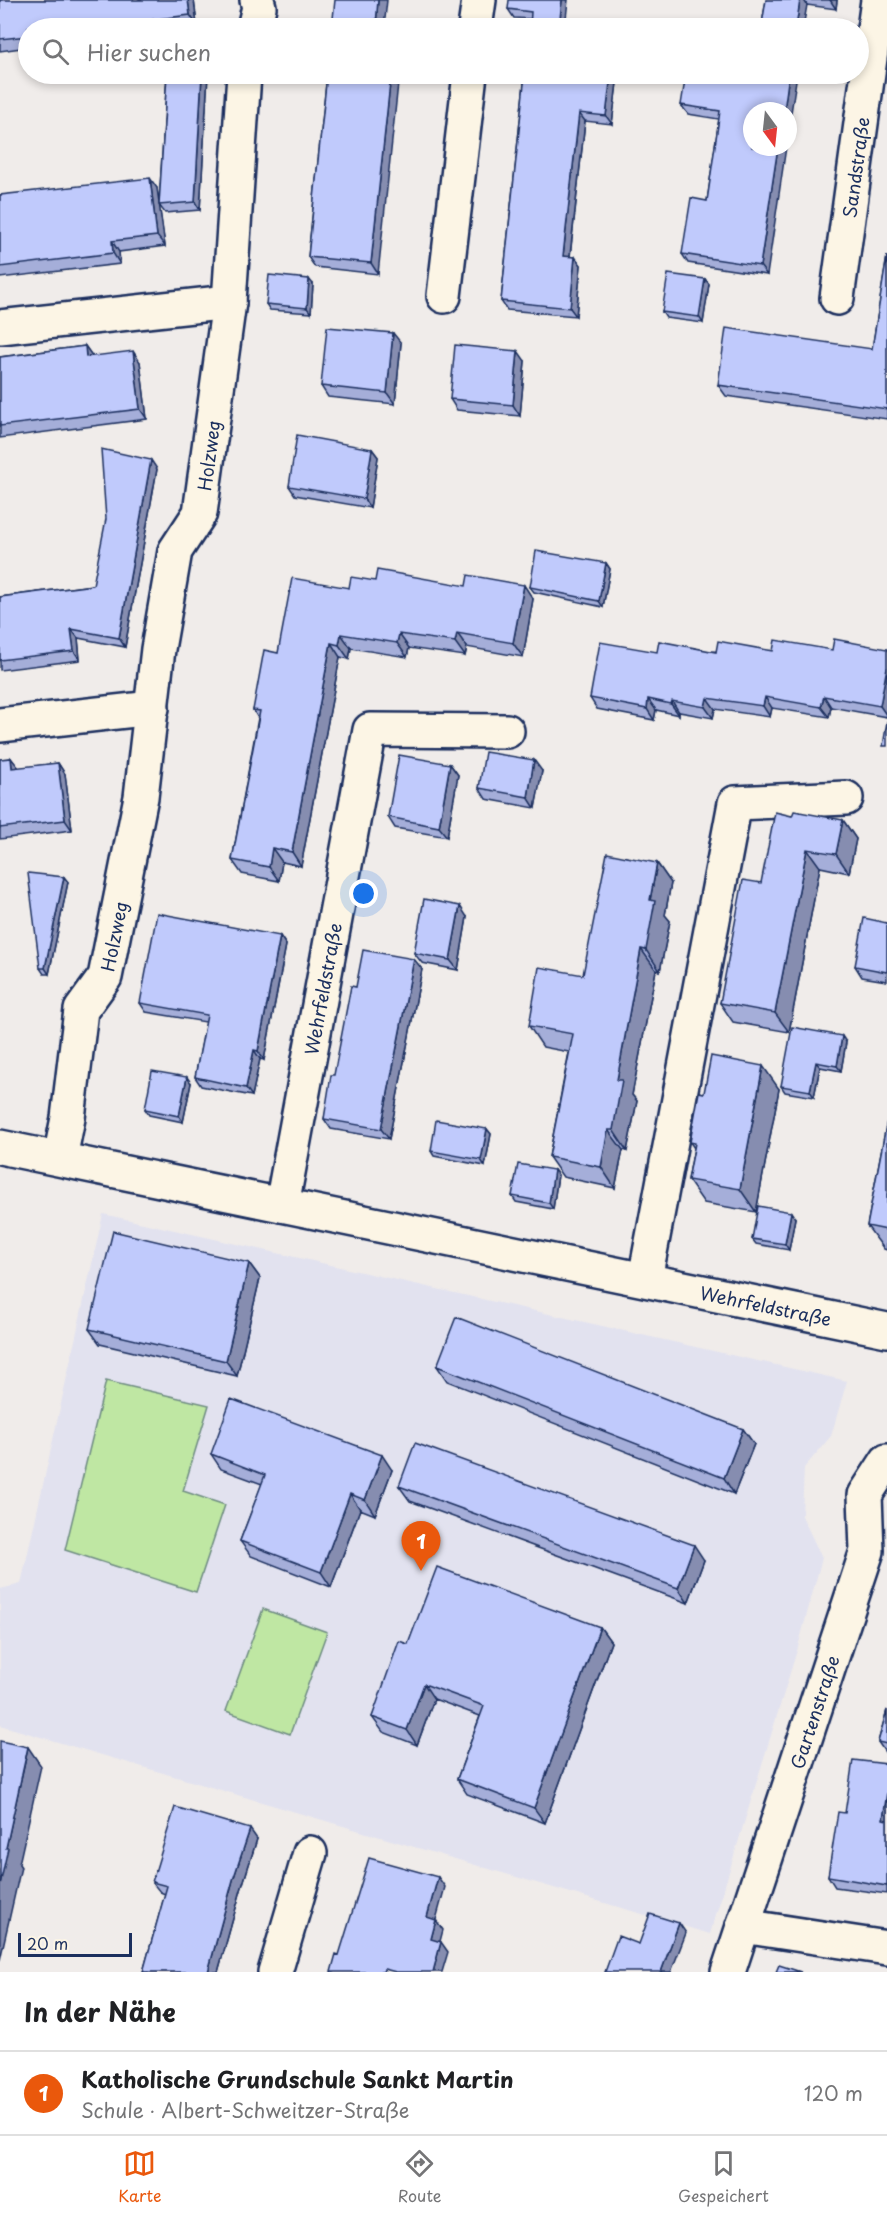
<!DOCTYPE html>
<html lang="de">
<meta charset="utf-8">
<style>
body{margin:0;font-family:"Playpen Sans",sans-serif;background:#f6f6f6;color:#202124}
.compass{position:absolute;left:743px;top:102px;width:54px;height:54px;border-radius:50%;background:#fff;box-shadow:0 3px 9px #0003;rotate:165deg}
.scale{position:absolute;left:18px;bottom:15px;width:114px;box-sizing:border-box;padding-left:6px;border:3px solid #1b2f5e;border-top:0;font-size:16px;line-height:21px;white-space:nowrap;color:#1b2f5e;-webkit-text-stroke:4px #fcf5e5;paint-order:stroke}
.you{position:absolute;left:364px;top:894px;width:21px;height:21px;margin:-15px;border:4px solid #fff;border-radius:50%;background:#1a73e8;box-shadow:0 0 0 9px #1a73e833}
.badge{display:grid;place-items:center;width:39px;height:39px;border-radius:50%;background:#ea580c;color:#fff;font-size:20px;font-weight:700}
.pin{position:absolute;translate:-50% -50px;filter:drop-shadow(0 2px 3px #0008)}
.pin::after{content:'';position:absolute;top:32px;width:21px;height:18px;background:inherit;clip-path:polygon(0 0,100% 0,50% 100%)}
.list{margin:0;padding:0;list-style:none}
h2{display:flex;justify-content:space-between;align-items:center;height:78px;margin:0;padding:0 24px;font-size:26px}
h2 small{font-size:20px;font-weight:400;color:#757577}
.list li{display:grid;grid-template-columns:39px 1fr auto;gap:18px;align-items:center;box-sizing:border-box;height:84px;padding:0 24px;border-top:2px solid #e0e0e0}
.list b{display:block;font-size:22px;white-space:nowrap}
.list p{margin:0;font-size:20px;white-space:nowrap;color:#757577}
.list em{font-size:20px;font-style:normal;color:#757577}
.icon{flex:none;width:33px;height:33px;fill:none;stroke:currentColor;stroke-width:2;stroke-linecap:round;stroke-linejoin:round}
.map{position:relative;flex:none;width:887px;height:1972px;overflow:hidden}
.search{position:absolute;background:#fff;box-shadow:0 3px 9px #0003;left:18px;right:18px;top:18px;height:66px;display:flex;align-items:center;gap:15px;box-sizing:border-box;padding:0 21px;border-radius:33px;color:#757577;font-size:22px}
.sheet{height:162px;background:#fff}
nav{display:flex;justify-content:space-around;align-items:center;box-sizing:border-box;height:84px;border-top:2px solid #e0e0e0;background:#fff;font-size:16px;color:#757577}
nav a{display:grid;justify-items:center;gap:3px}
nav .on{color:#ea580c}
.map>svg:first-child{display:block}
.built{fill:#e2e2ef}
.green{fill:#bfe7a3;stroke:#6d8b80;stroke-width:1.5}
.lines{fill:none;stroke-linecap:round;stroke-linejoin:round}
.minor-casing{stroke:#1b2f5e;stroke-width:38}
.minor{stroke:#fcf5e5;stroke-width:33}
.wall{fill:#a5aed9;stroke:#1b2f5e;stroke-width:1.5}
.shaded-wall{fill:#868db0;stroke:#1b2f5e;stroke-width:1.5}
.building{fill:#c0cafc;stroke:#1b2f5e;stroke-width:1.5}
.labels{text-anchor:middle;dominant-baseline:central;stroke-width:5;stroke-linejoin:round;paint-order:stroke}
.street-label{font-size:18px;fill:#1b2f5e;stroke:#fcf5e5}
</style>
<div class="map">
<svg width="887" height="1972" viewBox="0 0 887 1972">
<rect width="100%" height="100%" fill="#f0ecea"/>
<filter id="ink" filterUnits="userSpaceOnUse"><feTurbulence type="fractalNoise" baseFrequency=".0167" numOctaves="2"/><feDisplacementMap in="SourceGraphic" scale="12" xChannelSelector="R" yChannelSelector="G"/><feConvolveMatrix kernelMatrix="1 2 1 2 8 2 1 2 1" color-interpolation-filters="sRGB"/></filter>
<g filter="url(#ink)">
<path class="built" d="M103,1214L847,1381L831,1436L804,1468L802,1516L822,1558L798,1647L710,1934L0,1725V1589L21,1584Z"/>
<path class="green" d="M106,1381L209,1405L183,1491L225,1505L196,1592L65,1550Z
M263,1609L327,1632L290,1734L226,1711Z"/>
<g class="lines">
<defs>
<g id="minor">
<path d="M254,28L259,7L257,0"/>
<path d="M475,28L479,0"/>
<path d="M444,296L470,74"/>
<path id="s1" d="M837,298L878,0"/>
<path d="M0,327L229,302"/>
<path d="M0,725L152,708"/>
<path id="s2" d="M0,1147L887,1330"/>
<path id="s3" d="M60,1158L68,1118L81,1010L105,977L141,797L158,649L175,551L200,513L229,302L244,74"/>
<path id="s4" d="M282,1205L370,730L507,731"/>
<path d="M645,1279L735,803L846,798"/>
<path d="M743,1926L887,1948"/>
<path d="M275,1972L310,1853"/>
<path id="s5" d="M728,1972L867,1551L865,1495L887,1461"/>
</g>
</defs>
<use href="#minor" class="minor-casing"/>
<use href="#minor" class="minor"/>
</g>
<path class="wall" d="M0,0H194L197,25L174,28H28V47L0,51Z
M568,0L531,19L514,18L508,9Z
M766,0H837L836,9L807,5L762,24Z
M167,74H208L200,210L165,213L159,205L165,246L119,252L120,264L0,278V195L157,188L159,204Z
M327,74L378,274L315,267L308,257Z
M525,74H618L612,124L585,121L570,257H575L581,265L576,316L507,310L501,301Z
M716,74L767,275L688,263L682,254L707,201L719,119L688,114L681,105Z
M887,256V419L726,396L718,385L872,349Z
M705,279L709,284L703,323L666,318L662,312Z
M313,284L311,313L270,310L266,304Z
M401,343L395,404L328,397L321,386Z
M85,346L92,356L140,362L147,419L0,438V357Z
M525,361L520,416L457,410L450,399Z
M372,449L378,457L370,508L295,495L289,486Z
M157,469L125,647L78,638L80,660L0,670V597L93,585Z
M606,563L610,569L603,607L534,592L530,587Z
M375,581L533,599L523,657L467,647L465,656L409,648L407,657L351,648L349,659L340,657L301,866L282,862L279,881L242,874L232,860L258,718L253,710L278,653L349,588Z
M887,649V717L831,707L829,717L772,708L770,717L715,709L713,718L679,712V715L656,710L654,720L597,709L590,698L657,652Z
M11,758L18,768L58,763L65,774L72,830L0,839V759Z
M450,764L458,775L447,837L395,828L388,817Z
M542,771L535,808L486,799L479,788Z
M792,816L843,820L856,839L849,873L820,867L789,1032L733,1022L720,1003L761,883Z
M657,863L671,883L665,915L670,921L660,971L656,970L632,1095L637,1101L627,1151L623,1150L615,1188L563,1177L549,1157L569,1052L543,1047L529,1026L583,975Z
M64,877L68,882L49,974H44L40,968Z
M467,917L458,970L422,963L414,953Z
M887,923V981L862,977L855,966Z
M280,936L286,945L264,1060L260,1059L252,1096L201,1086L195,1077L206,1022L146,1012L140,1003Z
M422,969L389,1139L331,1129L324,1119L356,987Z
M846,1042L841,1071L820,1067L814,1097L785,1092L781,1086Z
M191,1083L183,1122L149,1115L145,1109Z
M779,1089L756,1212L704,1203L688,1180L694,1148L690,1142L704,1093Z
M887,1121V1250L884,1249L867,1226Z
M487,1129L491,1134L485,1166L434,1156L431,1151Z
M554,1170L558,1175L553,1209L516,1202L512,1196Z
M795,1218L789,1250L756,1244L752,1239Z
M249,1263L260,1278L237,1376L100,1344L89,1329Z
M437,1366L743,1429L754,1444L734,1494L447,1381Z
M211,1454L392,1470L375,1515L360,1509L331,1587L251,1556L240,1541L262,1484L221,1469Z
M399,1486L704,1560L688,1603L410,1501Z
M600,1627L611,1642L545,1823L467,1794L457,1779L480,1716L434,1699L417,1745L383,1732L372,1717L408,1644Z
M887,1710V1755L878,1742Z
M887,1764V1894L835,1887L828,1876L845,1813Z
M257,1839L241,1890L218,1972H143L165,1894L160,1892L152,1882Z"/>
<path class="shaded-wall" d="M188,0H194L197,25L190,15Z
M378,0H387L384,28L376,25Z
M562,0H568L565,28H559Z
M800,0H804L807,5L803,28H796Z
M830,0H837L836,9Z
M202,74H208L200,210L195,202Z
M391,74H399L378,274L371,263Z
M611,74H618L612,124L606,116Z
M789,74H797L788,132V111H784Z
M579,113L585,121L569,264L563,256Z
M778,147H786L767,275L760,266Z
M150,178L157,188L165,246L157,236Z
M112,241L119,252L120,264L113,253Z
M575,257L581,265L576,316L570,308Z
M309,279L313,284L311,313L307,308Z
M705,279L709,284L703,323L699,317Z
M393,333L401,343L395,404L387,393Z
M85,346L93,357H86Z
M133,351L140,362L147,419L140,409Z
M518,351L525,361L520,416L513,405Z
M372,449L378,457L370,508L364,499Z
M151,460L157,469L125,647L119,638Z
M606,563L610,569L603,607L599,601Z
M524,585L533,599L523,657L513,643Z
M71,629L78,638L80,660L74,651Z
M457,633L467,647L465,656L455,642Z
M341,634L351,648L349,659L339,645Z
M399,634L409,648L407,657L397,643Z
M331,643L340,657L301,866L292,852Z
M887,667V716L880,706Z
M824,696L831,707L829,717L821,707Z
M765,697L772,708L770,717L763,706Z
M707,698L715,709L713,718L705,707Z
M648,699L656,710L654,720L647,709Z
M672,701L679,712V715L671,704Z
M11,758L19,768H12Z
M534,760L542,771L535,808L528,797Z
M58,763L65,774L72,830L65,820Z
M450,764L458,775L447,837L439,827Z
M843,820L856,839L849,873L836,854Z
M272,848L282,862L279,881L269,867Z
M807,849L820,867L789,1032L775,1013Z
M657,863L671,883L665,915L670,921L660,971L646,950L650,900Z
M64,877L68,882L49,974L45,968Z
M460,906L467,917L458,970L450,960Z
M280,936L286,945L264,1060L258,1051Z
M641,949L656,970L632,1095L637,1101L627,1151L613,1130L617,1080Z
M414,959L422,969L389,1139L381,1129Z
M842,1036L846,1042L841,1071L837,1066Z
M254,1050L260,1059L252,1096L246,1088Z
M816,1062L820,1067L814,1097L810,1091Z
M763,1066L779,1089L756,1212L740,1189Z
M187,1077L191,1083L183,1122L179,1116Z
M487,1129L491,1134L485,1166L481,1160Z
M608,1130L623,1150L615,1188L601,1167Z
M554,1170L558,1175L553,1209L549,1203Z
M791,1212L795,1218L789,1250L785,1244Z
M249,1263L260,1278L237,1376L226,1361Z
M743,1429L754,1444L734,1494L724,1478Z
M382,1455L392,1470L375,1515L365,1500Z
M350,1494L360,1509L331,1587L321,1572Z
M694,1545L704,1560L688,1603L678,1588Z
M600,1627L611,1642L545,1823L534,1808Z
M424,1684L434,1699L417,1745L407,1730Z
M28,1747L41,1766L19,1864L21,1867L0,1960V1885L6,1848Z
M887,1792V1825L883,1819Z
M250,1829L257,1839L241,1890L218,1972H208L233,1880Z
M438,1877L445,1887L434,1927L427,1917Z
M436,1920L443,1930L438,1949L431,1939Z
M679,1923L686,1933L671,1972H661Z
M441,1942L448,1952L442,1972H433Z"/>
<path class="building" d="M0,0H188L190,15L84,28H28V36L0,39Z
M335,0H378L376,25L396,27V28H332Z
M509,0H562L559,28H530L531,12L508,9Z
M766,0H800L796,28H732L733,20L762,24Z
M167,74H202L195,202L159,205Z
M327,74H391L371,263L308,257Z
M525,74H611L606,116L579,113L563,256L575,257L570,308L501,301Z
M686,74H716L726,75V74H789L784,111H752V147H778L760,266L682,254L691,198L707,201L720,111L681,105Z
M150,178L157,236L112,241L113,253L0,267V195Z
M887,256V409L718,385L726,328L872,349Z
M668,274L705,279L699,317L662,312Z
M269,275L309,279L307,308L266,304Z
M327,327L393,333L387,393L321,386Z
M455,345L518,351L513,405L450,399Z
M85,346L86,357L133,351L140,409L0,426V357Z
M297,435L372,449L364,499L289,486Z
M101,449L151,460L119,638L71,629L74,651L0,660V597L93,585L106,519Z
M536,551L606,563L599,601L530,587Z
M377,570L466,586L468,575L524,585L513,643L457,633L455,642L399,634L397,643L341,634L339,645L331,643L292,852L272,848L269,867L232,860L260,711L253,710L264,650L278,653L292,578L349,588L351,577L375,581Z
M834,639L887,649V667L880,706L824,696L821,707L765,697L763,706L707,698L705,707L672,701L671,704L648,699L647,709L590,698L600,642L657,652L659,641L716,652L718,641L773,651L775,640L832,650Z
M887,721V746H883Z
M485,752L534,760L528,797L479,788Z
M399,755L450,764L439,827L388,817Z
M11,758L12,768L58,763L65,820L0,828V759Z
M794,811L843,820L836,854L807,849L775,1013L720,1003L743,880L761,883L775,812L792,816Z
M607,853L657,863L650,900L655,901L646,950L641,949L617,1080H622L613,1130H608L601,1167L549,1157L573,1034L529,1026L539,967L583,975Z
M28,873L64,877L45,968H40Z
M424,899L460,906L450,960L414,953Z
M157,913L280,936L258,1051L254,1050L246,1088L195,1077L207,1015L140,1003Z
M864,918L887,923V972L855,966Z
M363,950L414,959L381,1129L324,1119L331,1075H334L351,986L356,987Z
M792,1027L842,1036L837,1066L816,1062L810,1091L781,1086Z
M711,1056L763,1066L740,1189L688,1180L695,1143L690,1142L699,1092L704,1093Z
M152,1071L187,1077L179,1116L145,1109Z
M436,1120L487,1129L481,1160L431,1151Z
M887,1121V1230L867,1226Z
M518,1164L554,1170L549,1203L512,1196Z
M758,1206L791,1212L785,1244L752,1239Z
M113,1231L249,1263L226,1361L89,1329Z
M456,1317L743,1429L724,1478L437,1366Z
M231,1399L382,1455L365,1500L350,1494L321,1572L240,1541L265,1475L211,1454Z
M415,1443L694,1545L678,1588L399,1486Z
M437,1567L600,1627L534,1808L457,1779L484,1706L424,1684L407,1730L372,1717L399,1641L408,1644Z
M887,1710V1744L878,1742Z
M0,1741L28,1747L6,1848H8L0,1885Z
M853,1760L887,1764V1792L883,1819L887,1820V1886L828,1876L838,1812L845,1813Z
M175,1807L250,1829L233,1880L208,1972H143L167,1886L152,1882Z
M369,1858L438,1877L427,1917L436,1920L431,1939L441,1942L433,1972H396L384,1969L383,1972H331L336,1954L339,1955Z
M650,1914L679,1923L661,1972H605L618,1936L639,1944Z
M779,1965L801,1972H776Z"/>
</g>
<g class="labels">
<g class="street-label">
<text stroke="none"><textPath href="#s1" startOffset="132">Sandstraße</textPath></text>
<text stroke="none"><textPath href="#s3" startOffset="726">Holzweg</textPath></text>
<text stroke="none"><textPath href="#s3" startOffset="232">Holzweg</textPath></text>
<text stroke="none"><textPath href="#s4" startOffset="220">Wehrfeldstraße</textPath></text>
<text stroke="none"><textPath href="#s2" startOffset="782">Wehrfeldstraße</textPath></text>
<text stroke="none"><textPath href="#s5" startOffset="274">Gartenstraße</textPath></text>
</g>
</g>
</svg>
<svg class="compass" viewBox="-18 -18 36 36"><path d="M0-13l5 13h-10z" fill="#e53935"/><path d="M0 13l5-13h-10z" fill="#757577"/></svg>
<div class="scale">20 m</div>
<div class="you"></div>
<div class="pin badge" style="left:421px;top:1571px">1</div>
<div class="search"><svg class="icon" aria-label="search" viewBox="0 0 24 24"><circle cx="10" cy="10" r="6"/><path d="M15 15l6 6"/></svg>Hier suchen</div>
</div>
<section class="sheet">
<h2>In der Nähe<small></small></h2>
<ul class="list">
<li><span class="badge">1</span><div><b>Katholische Grundschule Sankt Martin</b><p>Schule · Albert-Schweitzer-Straße</p></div><em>120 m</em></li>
</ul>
</section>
<nav>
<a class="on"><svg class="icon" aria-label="map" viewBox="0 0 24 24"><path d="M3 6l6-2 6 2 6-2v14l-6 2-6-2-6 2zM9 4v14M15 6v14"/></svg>Karte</a>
<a><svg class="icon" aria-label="directions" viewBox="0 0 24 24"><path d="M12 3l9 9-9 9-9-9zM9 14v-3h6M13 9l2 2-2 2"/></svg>Route</a>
<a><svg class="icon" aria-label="saved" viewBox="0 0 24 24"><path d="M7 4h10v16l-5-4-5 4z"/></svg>Gespeichert</a>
</nav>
